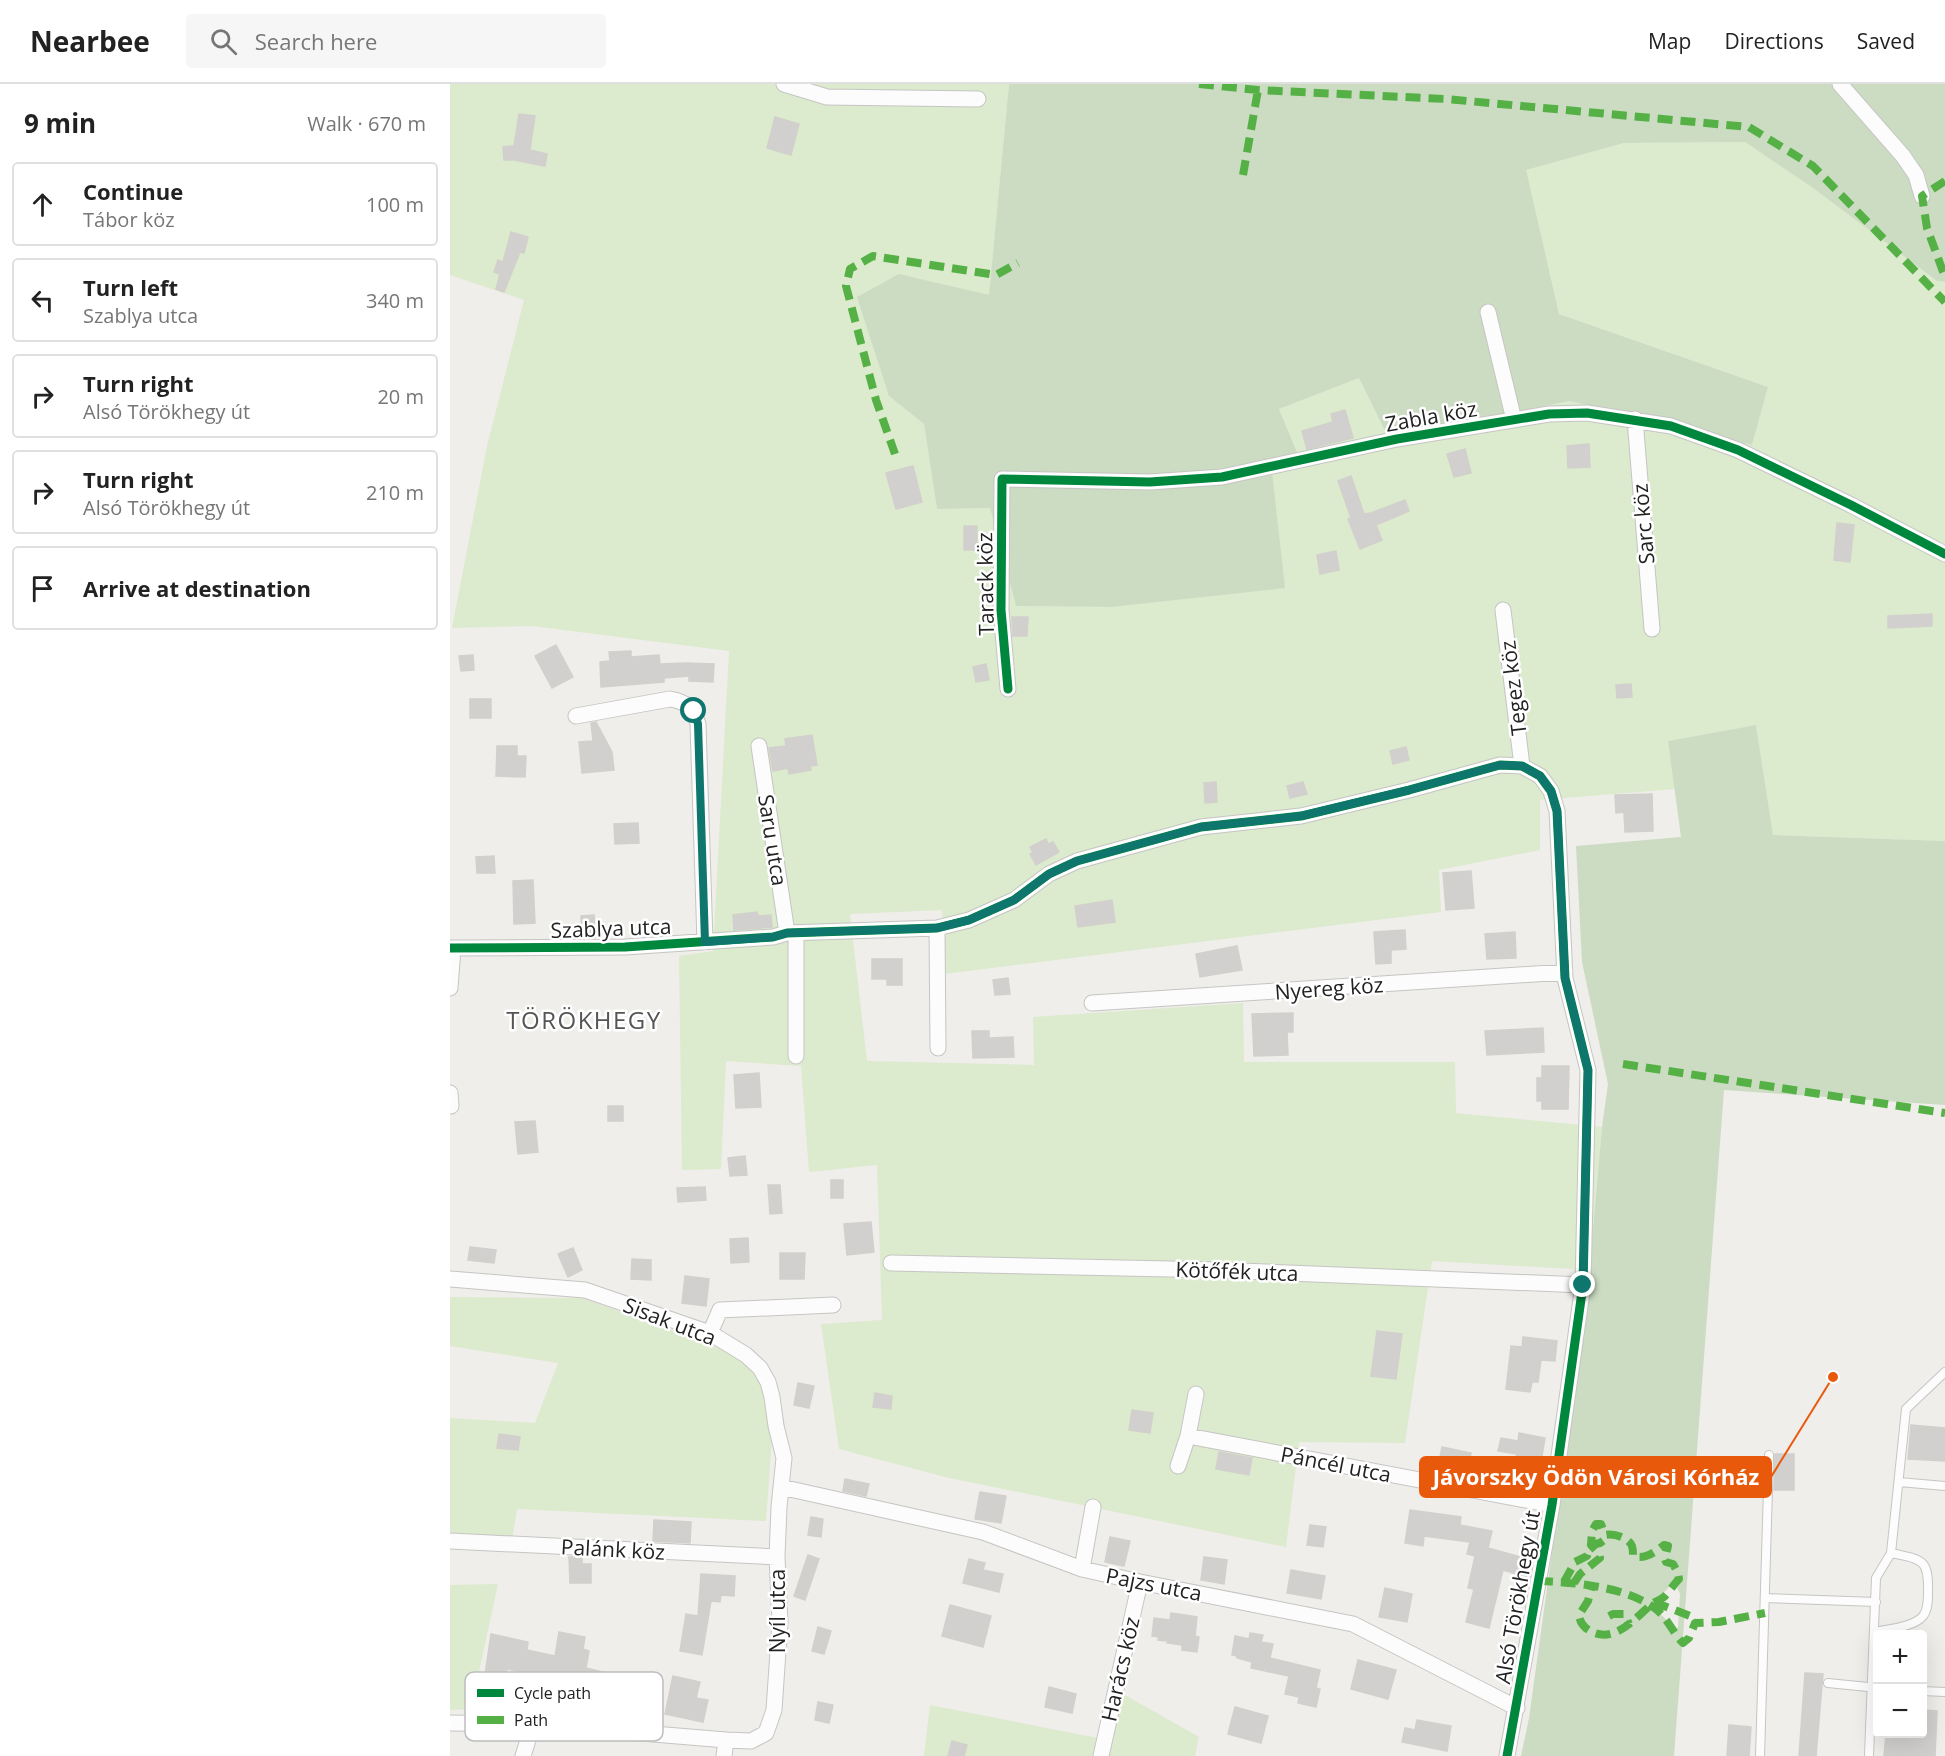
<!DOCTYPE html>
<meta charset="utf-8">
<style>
body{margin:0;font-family:"Open Sans",sans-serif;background:#f6f6f6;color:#222}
.controls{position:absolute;right:18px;bottom:18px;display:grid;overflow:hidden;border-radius:6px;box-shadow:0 6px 24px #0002}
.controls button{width:54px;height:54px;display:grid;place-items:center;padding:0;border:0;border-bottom:2px solid #e0e0e0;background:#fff;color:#222;font:30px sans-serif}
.stop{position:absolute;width:18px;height:18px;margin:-14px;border:4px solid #0f766e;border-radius:50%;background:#fff}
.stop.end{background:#0f766e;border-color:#fff;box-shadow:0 2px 6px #0008}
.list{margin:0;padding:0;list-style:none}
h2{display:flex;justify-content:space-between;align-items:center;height:78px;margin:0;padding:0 24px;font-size:26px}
h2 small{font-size:20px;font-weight:400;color:#767676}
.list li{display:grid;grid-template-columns:39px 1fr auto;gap:18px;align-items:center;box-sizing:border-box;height:84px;margin:0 12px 12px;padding:0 12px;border:2px solid #e0e0e0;border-radius:6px}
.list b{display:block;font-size:22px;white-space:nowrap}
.list p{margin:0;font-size:20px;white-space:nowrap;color:#767676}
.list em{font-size:20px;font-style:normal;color:#767676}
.icon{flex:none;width:33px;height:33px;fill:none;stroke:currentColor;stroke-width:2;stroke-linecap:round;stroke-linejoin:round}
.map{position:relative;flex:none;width:1495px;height:1672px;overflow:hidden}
header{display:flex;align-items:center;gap:36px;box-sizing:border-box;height:84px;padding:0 30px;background:#fff;border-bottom:2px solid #e0e0e0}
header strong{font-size:28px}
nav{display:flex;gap:33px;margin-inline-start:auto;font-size:21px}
.search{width:420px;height:54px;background:#f6f6f6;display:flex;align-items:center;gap:15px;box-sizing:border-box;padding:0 21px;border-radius:6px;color:#767676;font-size:22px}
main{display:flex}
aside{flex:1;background:#fff}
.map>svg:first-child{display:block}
.grass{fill:#dceacd}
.forest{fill:#cbdcc2;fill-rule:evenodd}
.building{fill:#d2d0ce;stroke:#d2d0cc;stroke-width:1.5}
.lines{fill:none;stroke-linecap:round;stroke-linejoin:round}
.service-casing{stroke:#c5c5c3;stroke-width:10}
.minor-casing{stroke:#c5c5c3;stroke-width:17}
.service{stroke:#fdfcfc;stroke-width:8}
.minor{stroke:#fdfcfc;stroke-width:15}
.quiet{stroke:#55b145;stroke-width:8;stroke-dasharray:15 8;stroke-linecap:butt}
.cycleway-casing{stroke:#fff;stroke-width:13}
.cycleway{stroke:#00873e;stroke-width:9}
.route{stroke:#0f766e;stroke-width:8}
.labels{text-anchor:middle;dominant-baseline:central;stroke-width:5;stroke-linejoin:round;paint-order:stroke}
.street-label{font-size:21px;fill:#222;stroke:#fff}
.quarter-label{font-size:24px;letter-spacing:1.5px;fill:#555;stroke:#fff}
.key{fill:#fff;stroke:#bdbdbd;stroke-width:1.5}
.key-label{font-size:16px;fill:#222}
.leader{fill:none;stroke:#e8590c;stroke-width:2}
.callout-dot{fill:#e8590c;stroke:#fff;stroke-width:2}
.callout{fill:#e8590c;stroke:#e8590c;stroke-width:2}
.callout-label{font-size:22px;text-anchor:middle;font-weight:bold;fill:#fff}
</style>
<header>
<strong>Nearbee</strong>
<div class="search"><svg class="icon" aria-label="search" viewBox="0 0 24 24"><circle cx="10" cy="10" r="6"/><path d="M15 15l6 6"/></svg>Search here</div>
<nav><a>Map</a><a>Directions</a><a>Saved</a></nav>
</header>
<main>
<aside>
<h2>9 min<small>Walk · 670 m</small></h2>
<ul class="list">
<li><svg class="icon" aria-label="ahead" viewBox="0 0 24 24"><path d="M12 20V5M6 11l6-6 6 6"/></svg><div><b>Continue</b><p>Tábor köz</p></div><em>100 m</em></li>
<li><svg class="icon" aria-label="left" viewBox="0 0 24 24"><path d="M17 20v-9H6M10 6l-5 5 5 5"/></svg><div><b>Turn left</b><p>Szablya utca</p></div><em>340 m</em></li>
<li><svg class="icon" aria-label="right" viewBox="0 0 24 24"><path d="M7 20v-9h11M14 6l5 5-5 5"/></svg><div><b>Turn right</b><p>Alsó Törökhegy út</p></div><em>20 m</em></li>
<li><svg class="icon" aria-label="right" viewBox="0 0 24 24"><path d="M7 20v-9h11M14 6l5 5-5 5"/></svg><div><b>Turn right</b><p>Alsó Törökhegy út</p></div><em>210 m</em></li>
<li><svg class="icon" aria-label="arrive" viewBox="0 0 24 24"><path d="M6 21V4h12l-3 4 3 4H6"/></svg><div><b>Arrive at destination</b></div></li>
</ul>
</aside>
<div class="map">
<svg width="1495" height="1672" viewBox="0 0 1495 1672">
<rect width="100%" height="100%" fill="#efeeeb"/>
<path class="grass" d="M0,0H559L539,212L449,190L439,312L474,340L487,425L540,424L566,522L661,523L744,513L821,379L850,374L829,325L909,294L938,353L1120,317L1302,361L1318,303L1109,230L1075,86L1174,59L1295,58L1363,104L1487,197L1495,198V757L1323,751L1306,641L1218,657L1225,705L1090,716V766L989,786L991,828L494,890L492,826L400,830L417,977L584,981L583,933L793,919L794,978H1005L1006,1029L1152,1043L1139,1186L982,1177L955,1359L849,1358L836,1463L495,1393L389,1365L371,1240L432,1236L427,1081L359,1088L351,982L276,977L271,1085L232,1086L229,872L263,867L279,567L82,542L2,544L37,362L74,216L0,191Z
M0,1213L132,1214L254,1257L290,1275L310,1296L324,1326L316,1437L67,1425L62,1456L0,1453V1334L85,1339L108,1279L0,1262Z
M48,1500L21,1625L0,1626V1501Z
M668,1607L749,1653L745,1672H474L480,1621L663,1657Z"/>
<path class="forest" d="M559,0H1495V198L1487,197L1363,104L1295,58L1174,59L1076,86L1109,230L1318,303L1302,361L1120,317L938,353L909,294L829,325L850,375L821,379L835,504L661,523L566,522L540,424L487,425L474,340L439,312L407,213L449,190L539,211Z
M1306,641L1323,751L1495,757V1021L1274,1006L1224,1672H1071L1079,1634L1136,1224L1152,1043L1158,1000L1132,878L1126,762L1231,753L1218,657ZM1225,1499L1230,1510L1228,1544L1223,1543L1202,1521L1219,1503Z"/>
<path class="building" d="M69,30L85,32L80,66L97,70L95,82L64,76H54L53,63L64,62Z
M325,33L349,40L341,71L317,64Z
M61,148L78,153L74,169L70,168L54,208L46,205L50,190L44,188L48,176L53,178Z
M895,326L903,354L857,365L852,347L883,338L881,330Z
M1139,360L1140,383L1118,384L1117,362Z
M1015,365L1021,389L1004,393L997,370Z
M463,382L472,418L446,425L436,389Z
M901,392L914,430L921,429L955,416L959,427L926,441L932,456L910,465L898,435L901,434L888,397Z
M1387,439L1404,441L1400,478L1384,476Z
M514,442H527V466H514Z
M886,467L889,486L870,490L867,471Z
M1482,530V542L1438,544V532Z
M562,533H578L577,552H563Z
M106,561L123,593L102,604L85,572Z
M181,567V573L209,571L210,580L237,579L264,580L263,598L239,597V592L214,594V598L151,603L150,578L160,577L159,568Z
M23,571L24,586L11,587L9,572Z
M536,580L539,596L526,598L523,583Z
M1181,600L1182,613L1167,614L1166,601Z
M20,615H41V634H20Z
M146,638L162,668L164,686L132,689L129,658L143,657L141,639Z
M362,651L367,681L360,682L361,686L339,690L338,684L323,687L319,664L336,662L335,655Z
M47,662H67V672H76L75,693L46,692Z
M956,663L959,676L943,680L940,667Z
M766,698L767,718L755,719L754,699Z
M853,698L857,710L840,714L837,702Z
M1202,710L1203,747L1175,748L1174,728L1166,729L1165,711Z
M188,739L189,759L165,760L164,740Z
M596,755L598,760L603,758L609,768L586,781L580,770L583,768L580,763Z
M44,772L45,789H27L26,773Z
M1021,787L1024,824L996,826L993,789Z
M83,796L85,839L64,840L63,797Z
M662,816L665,838L628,843L625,822Z
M307,828L308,832L321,831L322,843L284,846L283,831Z
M144,831L145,853L132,854L131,832Z
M955,846L956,865L941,866V879L926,880L924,848Z
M1065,848L1066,874L1037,875L1035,850Z
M787,862L792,886L750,893L746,870Z
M422,875H452V901H437V895H422Z
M558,894L560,910L545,911L543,896Z
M843,929V948H837L838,971L804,972L802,930Z
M1093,944L1094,968L1037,971L1035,947Z
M522,947H539V954L563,953L564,973L523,974Z
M1092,982H1119L1118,1025H1092V1017H1087V994H1092Z
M309,989L311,1023L286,1024L284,991Z
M158,1022H173V1037H158Z
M85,1037L88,1068L68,1070L65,1038Z
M295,1072L297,1091L280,1092L278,1074Z
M381,1096H393V1114H381Z
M318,1101H330L332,1129L320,1130Z
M255,1103L256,1116L228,1118L227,1104Z
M421,1138L424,1168L397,1171L394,1140Z
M298,1154L299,1178L281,1179L280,1155Z
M20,1163L46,1166L44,1179L18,1176Z
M123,1164L132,1186L118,1193L108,1170Z
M330,1169H355L354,1195H330Z
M182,1175L201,1176V1196L181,1195Z
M235,1192L259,1195L256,1222L232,1219Z
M927,1247L952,1250L946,1295L921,1292Z
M1073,1253L1107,1257L1105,1277L1091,1276L1088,1298H1082L1080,1308L1056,1305L1061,1262L1072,1263Z
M348,1299L364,1302L359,1324L344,1321Z
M425,1309L442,1312L441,1325L423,1323Z
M682,1326L703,1329L700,1349L679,1346Z
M1461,1341L1495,1344V1377L1458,1375Z
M1069,1349L1095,1354L1091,1378L1066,1373L1067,1370L1048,1367L1051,1354L1068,1357Z
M49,1350L70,1353L68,1366L47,1364Z
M992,1363L1021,1369L1016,1395L987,1389Z
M769,1368L802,1374L799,1391L766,1385Z
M1325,1370H1344V1406H1324Z
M395,1395L419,1400L416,1412L393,1407Z
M530,1408L556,1412L551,1439L525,1435Z
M960,1426L1011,1433L1010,1441L1042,1447L1038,1464L1081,1476L1076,1493L1053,1486L1039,1544L1016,1538L1024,1505L1018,1504L1025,1472L1017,1470L1020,1458L974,1452L973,1462L955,1459Z
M361,1433L373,1435L371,1453L358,1451Z
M204,1436L241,1438L240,1459L203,1457Z
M860,1441L876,1443L873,1463L857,1461Z
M660,1453L680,1457L674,1482L655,1478Z
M358,1471L369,1475L355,1516L344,1512Z
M119,1473H132V1480H141V1499H120Z
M754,1473L777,1476L774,1500L751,1496Z
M519,1475L535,1479L533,1486L553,1490L549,1508L513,1499Z
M841,1486L875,1492L871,1515L837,1509Z
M251,1490L285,1492L284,1512L271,1511L270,1518L261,1517L252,1571L230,1567L236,1530L248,1532Z
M935,1504L962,1510L957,1538L929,1533Z
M500,1521L541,1532L533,1563L492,1552Z
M721,1529L747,1533L745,1552L749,1553L747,1568L732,1566V1561L717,1559L718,1557L708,1556L709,1553L702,1552L704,1534L720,1536Z
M368,1543L381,1547L374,1570L362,1567Z
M109,1548L135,1553L133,1565L139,1567L136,1584L174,1593L167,1624L141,1618L145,1602L119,1598L118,1605L96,1601L97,1595L92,1594V1592L57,1585L56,1595L35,1591L41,1550L78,1558L77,1566L105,1572Z
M800,1549L813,1551L811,1558L823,1560L820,1574L870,1586L866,1604L870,1605L866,1623L848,1619L849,1613L835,1610L839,1592L801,1584L802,1578L787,1574V1572L782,1571L785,1552L799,1555Z
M908,1576L946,1586L938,1615L901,1605Z
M1355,1589L1373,1590L1366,1672H1349Z
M223,1592L250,1598L246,1614L258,1616L253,1638L215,1630Z
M599,1603L626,1610L622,1629L595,1623Z
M368,1618L383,1621L379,1639L365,1636Z
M785,1623L818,1632L811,1659L778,1650Z
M1473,1626L1487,1627L1485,1672H1434L1436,1650H1473Z
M967,1636L1001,1642L997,1667L952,1658L955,1644L965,1646Z
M1279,1641L1301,1643L1299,1672H1277Z
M502,1657L517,1661L514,1672H498Z"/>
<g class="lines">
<defs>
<path id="service" d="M1449,1398L1495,1402
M1315,1514L1426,1518
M1425,1548C1439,1545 1464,1543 1473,1532C1478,1526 1478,1516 1478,1509C1479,1474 1472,1476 1441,1469
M1378,1599L1428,1604
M1472,1607L1495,1608
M1310,1672L1319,1371
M1419,1672L1426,1494L1441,1469L1456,1325L1495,1288"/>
<path id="minor" d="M334,0L377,13L528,15
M1390,0L1453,72L1466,91L1472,112
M1038,228L1064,336
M1185,335L1202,545
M1053,526L1072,682
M558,605L551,526L552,395L700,398L772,393L947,355L1099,330L1137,329L1221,342L1288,366L1401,421L1495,470
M126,632L220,615C236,618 243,623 248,640L255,858
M309,662L337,849
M487,844L488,964
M346,849V972
M0,864L175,863L323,853L337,849L487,844L519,836L564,816L599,790L627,777L751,743L851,732L959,706L1050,681L1072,682L1090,692L1101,707L1107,727L1115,894L1138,986L1133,1201L1102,1421L1057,1672
M0,904L3,864
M642,919L1115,888
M0,1009L1,1022
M441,1179L767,1186L1133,1201
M0,1195L135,1206L260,1249L296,1271L310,1284L318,1298L322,1313L326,1342L334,1374L329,1423L327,1473L330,1538L324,1626L316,1649L301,1657L276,1656L83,1640L0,1639
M260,1249L270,1226L383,1221
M738,1352L746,1310
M728,1382L738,1352L1102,1421
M331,1403L533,1448L632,1485L690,1498L903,1540L1067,1624
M0,1457L327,1473
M632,1485L643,1423
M73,1672L83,1640
M274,1672L276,1656
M651,1672L690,1498"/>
</defs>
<use href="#service" class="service-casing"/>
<use href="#minor" class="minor-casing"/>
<use href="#service" class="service"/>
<use href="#minor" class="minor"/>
<path class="quiet" d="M749,0L808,6L996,15L1299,43L1363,82L1495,218
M793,91L808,6
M1495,97L1472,112L1477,144L1495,193
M445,370L426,316L396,202L400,185L423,172L546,191L568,179
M1173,980L1495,1029
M1088,1497C1124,1498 1179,1503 1207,1526C1218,1535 1223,1549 1233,1559L1239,1554L1245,1539L1269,1538L1315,1529
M1114,1498L1125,1478L1137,1472L1141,1461L1150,1459L1154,1456L1155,1451C1162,1449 1179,1453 1182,1462C1183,1465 1183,1469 1183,1472C1195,1476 1205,1468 1214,1461L1218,1462L1215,1475L1216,1478L1223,1480L1228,1489L1229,1495C1224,1500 1219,1508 1214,1513C1210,1516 1206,1517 1202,1520C1185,1534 1166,1559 1142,1548C1134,1544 1130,1539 1129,1531L1138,1517L1142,1501
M1124,1499L1130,1490L1150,1474L1149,1470L1141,1461L1142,1447L1146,1440H1151L1155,1451
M1204,1518L1240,1532L1241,1537L1245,1539
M1159,1532L1163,1530H1174L1179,1540"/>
<defs>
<path id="cycleway" d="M558,605L551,526L552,395L700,398L772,393L947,355L1099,330L1137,329L1221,342L1288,366L1401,421L1495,470
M0,864L175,863L323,853L337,849L487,844L519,836L564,816L599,790L627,777L751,743L851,732L959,706L1050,681L1072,682L1090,692L1101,707L1107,727L1115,894L1138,986L1133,1201L1102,1421L1057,1672"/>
</defs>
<use href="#cycleway" class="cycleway-casing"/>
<use href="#cycleway" class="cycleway"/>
</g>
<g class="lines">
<path class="route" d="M244,627L248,640L255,858L323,853L337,849L487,844L519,836L564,816L599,790L627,777L751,743L851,732L959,706L1050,681L1072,682L1090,692L1101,707L1107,727L1115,894L1138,986L1133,1201"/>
</g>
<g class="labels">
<g class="street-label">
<text transform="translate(981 332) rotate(-10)">Zabla köz</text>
<text transform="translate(1193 440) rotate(-95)">Sarc köz</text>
<text transform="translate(535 500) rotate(-91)">Tarack köz</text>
<text transform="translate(1063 604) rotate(-97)">Tegez köz</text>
<text transform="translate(323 756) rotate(81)">Saru utca</text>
<text transform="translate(161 844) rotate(-2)">Szablya utca</text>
<text transform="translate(879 904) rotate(-4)">Nyereg köz</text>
<text transform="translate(787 1187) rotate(2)">Kötőfék utca</text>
<text transform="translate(220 1237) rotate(21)">Sisak utca</text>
<text transform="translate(886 1380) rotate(11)">Páncél utca</text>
<text transform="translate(163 1465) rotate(3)">Palánk köz</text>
<text transform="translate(704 1500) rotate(11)">Pajzs utca</text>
<text transform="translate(1067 1513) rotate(-80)">Alsó Törökhegy út</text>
<text transform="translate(327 1527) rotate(-90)">Nyíl utca</text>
<text transform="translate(670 1585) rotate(-77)">Harács köz</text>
</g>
<g class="quarter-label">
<text x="134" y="935">TÖRÖKHEGY</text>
</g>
</g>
<rect x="15" y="1588" width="198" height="69" rx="9" class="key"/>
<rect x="27" y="1605" width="27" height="8" fill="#00873e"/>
<rect x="27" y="1632" width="27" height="8" fill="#55b145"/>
<g class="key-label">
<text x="64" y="1615">Cycle path</text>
<text x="64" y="1642">Path</text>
</g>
<path class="leader" d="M1383 1293L1321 1393"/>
<circle class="callout-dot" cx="1383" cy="1293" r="6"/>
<rect class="callout" x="970" y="1373" width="351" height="40" rx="6"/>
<g class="callout-label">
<text x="1146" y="1401">Jávorszky Ödön Városi Kórház</text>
</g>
</svg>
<div class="controls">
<button>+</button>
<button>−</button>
</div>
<div class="stop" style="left:244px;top:627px"></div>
<div class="stop end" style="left:1133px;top:1201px"></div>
</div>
</main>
